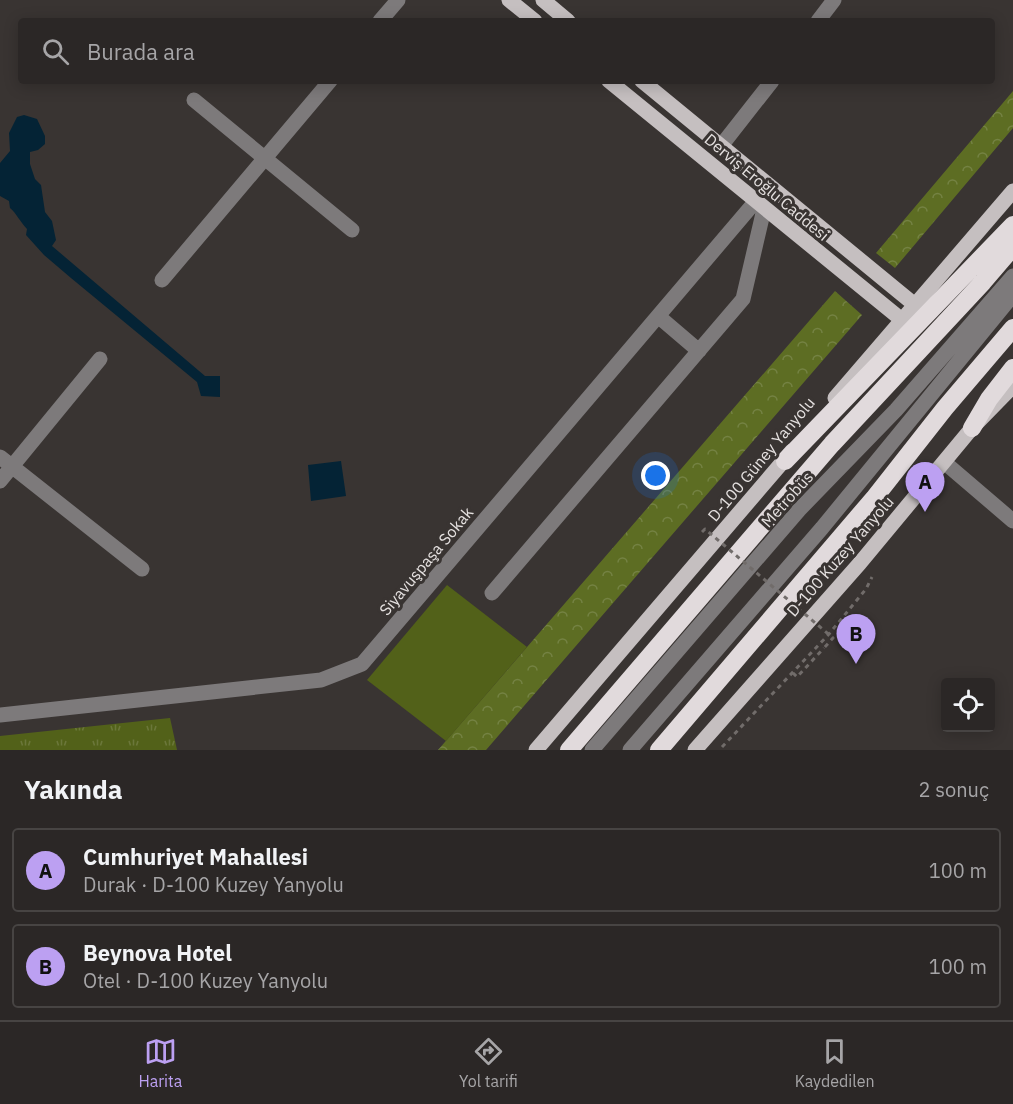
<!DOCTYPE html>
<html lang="tr">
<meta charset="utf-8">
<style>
body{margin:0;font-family:"IBM Plex Sans",sans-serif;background:#373332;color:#f1f3f6}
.controls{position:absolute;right:18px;bottom:18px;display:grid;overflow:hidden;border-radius:6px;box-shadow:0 3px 15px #0003}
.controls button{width:54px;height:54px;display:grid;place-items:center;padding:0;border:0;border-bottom:2px solid #474443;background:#2b2726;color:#f1f3f6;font:30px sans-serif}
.you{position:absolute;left:656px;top:476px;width:21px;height:21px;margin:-15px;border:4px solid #fff;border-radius:50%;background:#1a73e8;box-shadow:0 0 0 9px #1a73e833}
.badge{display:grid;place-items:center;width:39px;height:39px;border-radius:50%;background:#bca0f2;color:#111;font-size:20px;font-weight:700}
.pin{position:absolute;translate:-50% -50px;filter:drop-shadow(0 2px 3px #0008)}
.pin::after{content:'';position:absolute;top:32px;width:21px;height:18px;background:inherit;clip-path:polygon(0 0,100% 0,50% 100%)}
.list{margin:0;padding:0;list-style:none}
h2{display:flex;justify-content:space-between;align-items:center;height:78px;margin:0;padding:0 24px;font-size:26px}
h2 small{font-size:20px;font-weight:400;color:#a6a5a7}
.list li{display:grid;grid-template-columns:39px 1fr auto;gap:18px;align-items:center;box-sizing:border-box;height:84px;margin:0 12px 12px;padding:0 12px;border:2px solid #474443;border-radius:6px}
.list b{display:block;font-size:22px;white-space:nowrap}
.list p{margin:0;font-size:20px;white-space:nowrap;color:#a6a5a7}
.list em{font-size:20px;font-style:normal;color:#a6a5a7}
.icon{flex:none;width:33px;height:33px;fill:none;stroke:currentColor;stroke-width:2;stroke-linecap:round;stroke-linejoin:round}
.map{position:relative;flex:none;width:1013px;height:750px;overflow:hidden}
.search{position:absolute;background:#2b2726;box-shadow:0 3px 15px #0003;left:18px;right:18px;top:18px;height:66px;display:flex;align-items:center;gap:15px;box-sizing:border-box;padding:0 21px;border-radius:6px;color:#a6a5a7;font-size:22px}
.sheet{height:270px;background:#2b2726}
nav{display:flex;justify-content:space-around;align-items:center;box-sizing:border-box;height:84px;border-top:2px solid #474443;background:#2b2726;font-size:16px;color:#a6a5a7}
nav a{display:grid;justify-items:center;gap:3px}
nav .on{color:#bca0f2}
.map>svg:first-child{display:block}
.grass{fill:url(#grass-tufts)}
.forest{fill:url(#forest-crowns)}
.park{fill:#526119}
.water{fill:#042335}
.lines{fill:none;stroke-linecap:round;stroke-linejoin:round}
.path{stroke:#716c6a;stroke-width:3;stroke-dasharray:4.5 4.5;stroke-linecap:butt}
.minor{stroke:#7d7a7b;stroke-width:15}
.major{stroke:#c5bfc0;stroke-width:15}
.highway{stroke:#e1dadc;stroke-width:18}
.path-bridge{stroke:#716c6a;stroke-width:3;stroke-dasharray:4.5 4.5;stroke-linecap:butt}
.labels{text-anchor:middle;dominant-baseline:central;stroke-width:6;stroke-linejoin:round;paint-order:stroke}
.street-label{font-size:16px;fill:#e5e1e0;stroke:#393432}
</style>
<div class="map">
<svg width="1013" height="750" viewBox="0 0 1013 750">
<defs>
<pattern id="grass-tufts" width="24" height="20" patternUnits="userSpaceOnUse" patternTransform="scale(1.5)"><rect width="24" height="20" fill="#526119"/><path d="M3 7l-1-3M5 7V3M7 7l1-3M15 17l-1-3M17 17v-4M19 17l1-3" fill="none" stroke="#6b773a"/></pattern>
<pattern id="forest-crowns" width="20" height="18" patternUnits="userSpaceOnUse" patternTransform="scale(1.5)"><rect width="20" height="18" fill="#5d6d23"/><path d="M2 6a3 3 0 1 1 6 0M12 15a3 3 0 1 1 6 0" fill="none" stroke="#748243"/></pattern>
</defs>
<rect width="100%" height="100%" fill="#393432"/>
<path class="grass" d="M170,718L177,750H0V736Z"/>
<path class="forest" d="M1013,91V128L895,268L876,253Z
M835,291L862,315L486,750H438Z"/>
<path class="park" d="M447,585L527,647L446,741L367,680Z"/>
<path class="water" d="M24,115L37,119L45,136V144L38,150L30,152V164L35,179L41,185L45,212L52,221L56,240L52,246L205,376H220V397L201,396L197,382L71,278L44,255L26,235L27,229C20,222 17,214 10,208L9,201L0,196V163L10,151L9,133L17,117Z
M341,461L346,496L311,501L308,465Z"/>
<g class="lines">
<path class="path" d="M793,673L797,677L824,648
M722,747L829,634L866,589L872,577"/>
<path class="minor" d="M380,21L398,0
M818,21L834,0
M194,100L352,230
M721,146L772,81
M162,280L330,81
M658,316L699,351
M0,457L142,569
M944,462L1013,521
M0,481L100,359
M492,593L743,299L764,209
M0,715L321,680L362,664L755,202
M592,750L799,510L896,410L1013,276
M630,750L822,528L1013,295"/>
<path class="major" d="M509,0L535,21
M543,0L568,21
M609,81L902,320
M642,81L915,305
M835,398L1013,191
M536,750L792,451
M695,750L860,563L972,428L1013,386"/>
<path class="highway" d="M972,428L989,399L1013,368
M785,461L1013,225
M569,750L832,444L983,282L1013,247
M659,750L875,497L945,408L1013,328"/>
<path class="path-bridge" d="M702,532L705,529L833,638L824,648"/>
</g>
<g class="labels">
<g class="street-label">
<text transform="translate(767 187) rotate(40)">Derviş Eroğlu Caddesi</text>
<text transform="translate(761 459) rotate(-50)">D-100 Güney Yanyolu</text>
<text transform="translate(787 499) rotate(-48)">Metrobüs</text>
<text transform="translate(840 556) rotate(-49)">D-100 Kuzey Yanyolu</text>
<text transform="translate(426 561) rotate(-50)">Siyavuşpaşa Sokak</text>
</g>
</g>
</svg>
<div class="controls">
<button><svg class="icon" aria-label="locate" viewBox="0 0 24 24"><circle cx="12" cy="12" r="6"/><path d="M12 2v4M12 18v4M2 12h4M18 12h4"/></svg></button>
</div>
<div class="you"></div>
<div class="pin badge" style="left:925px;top:512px">A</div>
<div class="pin badge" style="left:856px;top:664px">B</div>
<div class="search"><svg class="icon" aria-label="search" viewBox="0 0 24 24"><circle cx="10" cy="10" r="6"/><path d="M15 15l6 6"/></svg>Burada ara</div>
</div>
<section class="sheet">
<h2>Yakında<small>2 sonuç</small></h2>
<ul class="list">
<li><span class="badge">A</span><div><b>Cumhuriyet Mahallesi</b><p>Durak · D-100 Kuzey Yanyolu</p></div><em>100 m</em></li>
<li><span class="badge">B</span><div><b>Beynova Hotel</b><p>Otel · D-100 Kuzey Yanyolu</p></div><em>100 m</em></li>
</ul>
</section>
<nav>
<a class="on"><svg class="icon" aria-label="map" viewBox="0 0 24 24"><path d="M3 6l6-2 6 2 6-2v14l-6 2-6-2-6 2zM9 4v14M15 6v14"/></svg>Harita</a>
<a><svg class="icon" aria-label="directions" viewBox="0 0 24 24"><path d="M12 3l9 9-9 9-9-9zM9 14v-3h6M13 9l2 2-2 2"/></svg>Yol tarifi</a>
<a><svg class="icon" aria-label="saved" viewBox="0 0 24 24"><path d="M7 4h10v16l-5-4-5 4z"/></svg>Kaydedilen</a>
</nav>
